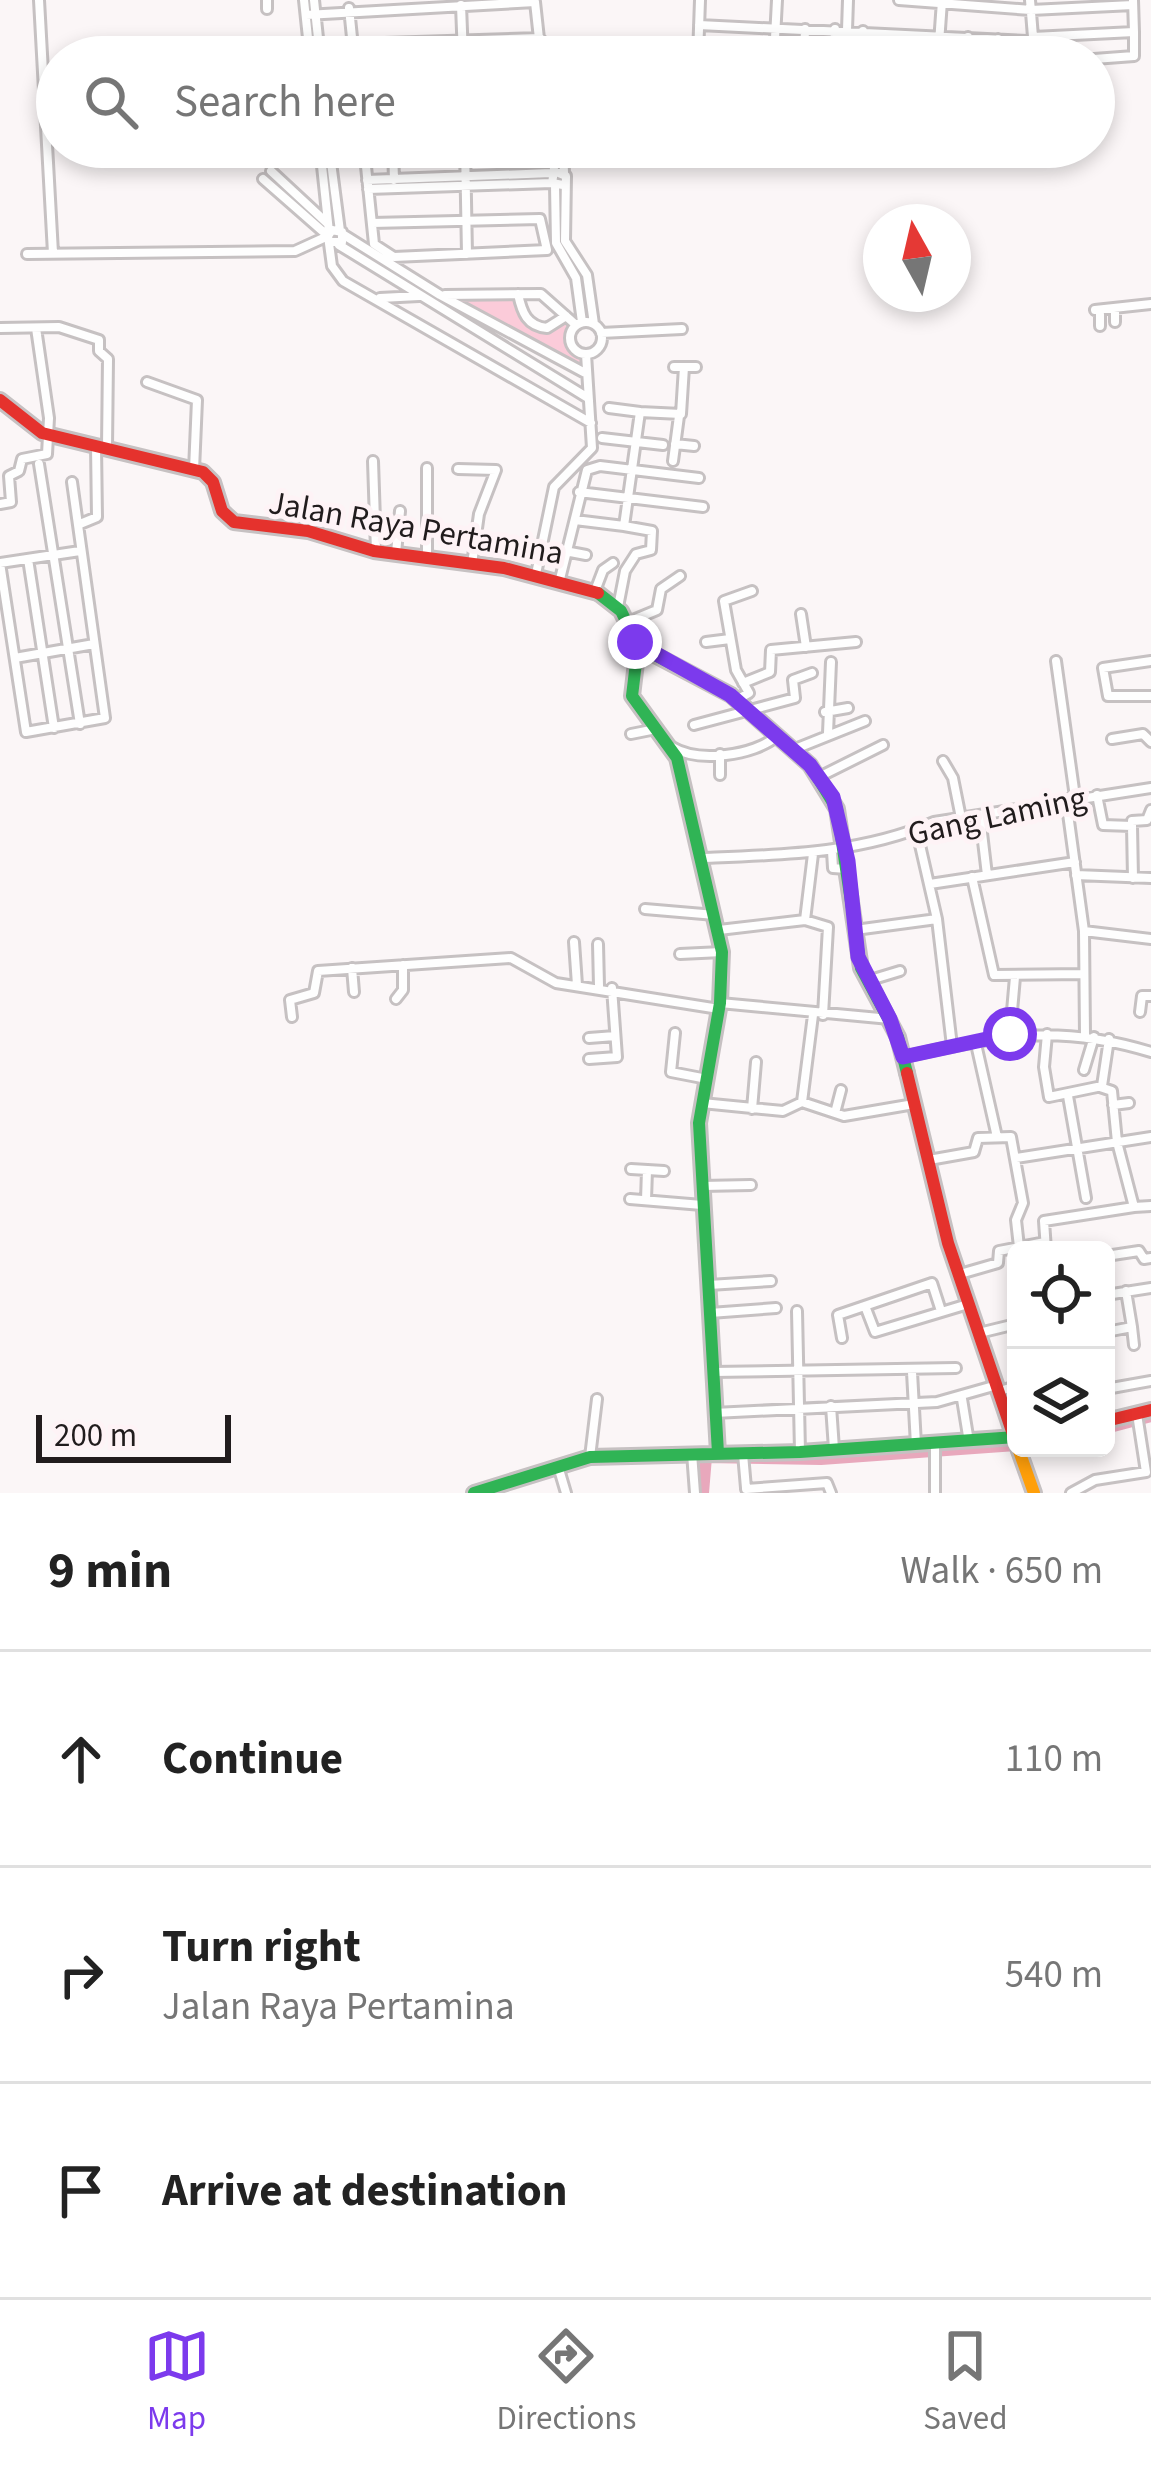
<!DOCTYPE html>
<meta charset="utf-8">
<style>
body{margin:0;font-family:"Source Sans 3",sans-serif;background:#f6f6f6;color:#222}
.controls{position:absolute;right:36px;bottom:36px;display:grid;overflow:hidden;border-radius:18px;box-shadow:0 6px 18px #0003}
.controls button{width:108px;height:108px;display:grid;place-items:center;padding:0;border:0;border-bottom:3px solid #e0e0e0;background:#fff;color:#222;font:60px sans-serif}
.compass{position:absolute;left:863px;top:204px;width:108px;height:108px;border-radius:50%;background:#fff;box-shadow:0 6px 18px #0003;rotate:352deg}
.scale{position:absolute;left:36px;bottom:30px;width:195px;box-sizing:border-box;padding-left:12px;border:6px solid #211c1d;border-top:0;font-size:33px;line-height:42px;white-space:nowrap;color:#211c1d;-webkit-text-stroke:9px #fef3f6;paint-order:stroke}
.stop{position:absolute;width:36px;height:36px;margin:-27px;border:9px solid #7c3aed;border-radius:50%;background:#fff}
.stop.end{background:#7c3aed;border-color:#fff;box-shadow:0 3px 12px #0008}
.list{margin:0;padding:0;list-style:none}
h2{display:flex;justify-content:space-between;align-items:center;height:156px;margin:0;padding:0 48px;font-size:51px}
h2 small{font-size:39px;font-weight:400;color:#767676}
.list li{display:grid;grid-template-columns:78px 1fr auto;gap:36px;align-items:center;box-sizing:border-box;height:216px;padding:0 48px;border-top:3px solid #e0e0e0}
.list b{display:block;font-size:45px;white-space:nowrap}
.list p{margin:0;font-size:39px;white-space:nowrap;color:#767676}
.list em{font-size:39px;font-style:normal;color:#767676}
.icon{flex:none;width:66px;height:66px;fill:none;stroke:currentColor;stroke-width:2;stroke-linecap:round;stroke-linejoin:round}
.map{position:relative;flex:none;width:1151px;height:1493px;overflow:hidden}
.search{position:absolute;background:#fff;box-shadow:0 6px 18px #0003;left:36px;right:36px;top:36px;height:132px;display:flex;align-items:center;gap:30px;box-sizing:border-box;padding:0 42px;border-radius:66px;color:#767676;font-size:45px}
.sheet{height:804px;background:#fff}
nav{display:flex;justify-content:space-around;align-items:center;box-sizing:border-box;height:168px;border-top:3px solid #e0e0e0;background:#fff;font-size:33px;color:#767676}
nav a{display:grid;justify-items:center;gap:6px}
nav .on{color:#7c3aed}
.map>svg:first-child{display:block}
.green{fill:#fbcbd9}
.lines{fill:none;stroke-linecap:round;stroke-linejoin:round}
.river{stroke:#e8a8bc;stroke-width:12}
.street-casing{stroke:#c6c1c2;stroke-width:14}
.fast-casing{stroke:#c6c1c2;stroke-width:18}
.slow-casing{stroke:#c6c1c2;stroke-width:18}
.jam-casing{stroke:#c6c1c2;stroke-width:18}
.street{stroke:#fefefe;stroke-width:8}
.fast{stroke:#30b455;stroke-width:12}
.slow{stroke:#ff9f0a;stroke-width:12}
.jam{stroke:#e5322d;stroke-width:12}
.route{stroke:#7c3aed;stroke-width:15}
.labels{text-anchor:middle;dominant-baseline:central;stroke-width:10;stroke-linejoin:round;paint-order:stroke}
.street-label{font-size:33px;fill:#211c1d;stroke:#fef3f6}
</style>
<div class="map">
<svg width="1151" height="1493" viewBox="0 0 1151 1493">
<rect width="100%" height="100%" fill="#fbf6f7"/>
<path class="green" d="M453,297H515L523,322L545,332L566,321L571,325L568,345L583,358L584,367Z"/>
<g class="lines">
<path class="river" d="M1106,1428L1151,1416
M703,1493L706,1457L821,1459L1016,1445"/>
<defs>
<path id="street" d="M39,0L53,253
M304,0L310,57
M314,0L320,57
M899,0L1031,10L1133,5
M461,5L463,57
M349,8L354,57
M267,9V0
M306,15L535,2L541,57
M699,25L1027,41
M847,30L848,0
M1033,37L1134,32L1133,0
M353,44L540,38
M698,49L774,51
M698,57L700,0
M774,57L777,0
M804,57L805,29
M834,57L835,29
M863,57V31
M938,57L942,1
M967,57L968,37
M997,57L998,39
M1026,57L1033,37L1030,0
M1094,59L1134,56V32
M320,147L329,232
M329,147L340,231
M364,147L374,244L394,257L547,250L540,219L372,223
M393,147L394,180
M465,147L467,254
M563,147L564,173
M553,148L554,171
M271,171L327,223
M367,180L551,173
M555,185L556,243L576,278L582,322
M563,185L552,183L554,171L566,176L565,241L587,275L594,324
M368,189L552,183
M344,235L440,295L587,374
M330,242H342V232L332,230L328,236L332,266L343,281L591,423
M339,245L588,398
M27,254L295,251L328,236L263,179
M518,294C522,313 527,326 547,328L566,316
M445,295L541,294L576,325
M380,298L419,296
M1115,309V322
M1095,310L1151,304
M570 338a16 16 0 1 1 32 0a16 16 0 1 1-32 0Z
M1100,326V310
M0,328L59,327L99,340V351L108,359L107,447
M601,333L682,329
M674,367H696
M147,382L197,400L194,470
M609,408L640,412
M602,438L663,445
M675,444L694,446
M373,461L376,551
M673,461L679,416
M39,464L80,724
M458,469L496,470L479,514L472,564
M72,482L105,718L26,732L0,563L80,551
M579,492L703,507
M0,504L11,502L9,476L19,471L22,459L47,454L49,418L36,328
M575,520L624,526
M80,524L97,517L96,446
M565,551L586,555
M396,553L400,511
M427,557V468
M28,559L54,728
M536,574L554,487L592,448L586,354
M560,579L587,470L600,466L699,478
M595,591L603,570L613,563
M618,607L625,571L636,554L651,550L652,531L624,526L640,412L681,414L684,367
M801,614L806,647
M628,622L657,610L661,589L680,576
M706,642L730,639
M15,658L94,644
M1056,661L1075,797
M1151,661L1103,668L1108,696H1151
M743,683L770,672L771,650L856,642
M738,699L749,693L736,670L724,601L752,591
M825,712L848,708
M694,725L795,698L793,680L812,673
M828,733L831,662
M631,734L656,729
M1112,739L1143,734L1151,742
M672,747C698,763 754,756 777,736
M795,749L865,721
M943,761L953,778L961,818
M720,775V754
M819,777L883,745
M1097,795L1103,825L1132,826V821L1147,820L1151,810
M1066,799L1084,931L1085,1035
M980,816L987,875
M1132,826L1133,878
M917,832L937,919L952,1046
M832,851L833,868L847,869
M701,858C781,855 860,854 934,822L1151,788
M1076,875L1151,878
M972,877L994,975L1084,974
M930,884L1075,862
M645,909L715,915
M805,920L828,927L823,1015
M719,930L805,920L813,854
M855,930L937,919
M1084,931L1151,939
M574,942L577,985
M598,944L599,986
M680,954L722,952
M352,968L354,992
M867,981L900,971
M396,999L403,990V965
M720,1003L890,1019
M1140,1012L1142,996H1151
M292,1017L290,1000L314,993L318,971L511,958L556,983L719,1009
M675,1033L671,1072L707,1079
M1010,1034L1015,977
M1047,1034L1044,1067L1049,1097L1102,1086L1109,1039
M589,1038L615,1036
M976,1044L997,1137
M904,1057C998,1036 1056,1023 1151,1052
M589,1059L617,1057L612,988
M1084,1070L1094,1037
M1068,1096L1086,1198
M802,1102L813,1015
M702,1103L783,1111L802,1102L844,1116L914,1104
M1113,1105L1129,1103
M752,1109L756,1062
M835,1113L841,1090
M1016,1158L1151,1137
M929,1160L974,1152L978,1138L1011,1137L1023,1203L1016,1220L1019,1247
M631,1169L664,1171
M702,1186L751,1185
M630,1199L702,1205
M646,1200L647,1170
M1134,1207L1151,1206
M1046,1250L1044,1221L1134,1207L1117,1142L1112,1091L1100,1087
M1106,1256L1139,1251L1144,1259L1151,1258
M960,1274L998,1263L999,1251L1045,1242
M709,1285L771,1281
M1106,1295L1151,1288
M865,1306L875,1332L968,1304
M797,1311L800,1452
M710,1313L776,1308
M1132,1327L1134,1345
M1106,1332L1132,1327L1126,1291
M979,1333L1016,1324
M842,1338L838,1315L932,1283L941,1311
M713,1372L956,1368
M912,1372L916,1445
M1106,1389L1151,1381
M1000,1391L1016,1386
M962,1399L969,1442
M831,1406L834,1449
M714,1413L937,1402L997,1385
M935,1444V1493
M692,1453L695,1493
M743,1454L746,1488
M590,1457L597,1399
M558,1466L566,1493
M746,1489L827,1483L831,1493
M1071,1493L1095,1480L1146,1472L1137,1414"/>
<path id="fast" d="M598,593L621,611L638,646L731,695L810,765L837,809L861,968L898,1037L907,1073
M638,646L632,696L677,758L722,952L720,1003L699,1123L718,1453
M474,1493L590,1457L800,1452L1016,1437"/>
<path id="slow" d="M1018,1448L1034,1493"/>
<path id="jam" d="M0,400L42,433L203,472L213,482L222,511L234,522L308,531L374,551L504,568L598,593
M907,1073L948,1243L1016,1443
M1106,1421L1151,1410"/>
</defs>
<use href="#street" class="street-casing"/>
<use href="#fast" class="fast-casing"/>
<use href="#slow" class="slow-casing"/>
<use href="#jam" class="jam-casing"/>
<use href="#street" class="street"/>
<use href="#fast" class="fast"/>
<use href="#slow" class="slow"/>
<use href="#jam" class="jam"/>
</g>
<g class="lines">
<path class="route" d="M635,642L730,695L810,765L833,797L848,861L858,957L890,1019L903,1057L1010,1034"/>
</g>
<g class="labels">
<g class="street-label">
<text transform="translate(416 528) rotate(10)">Jalan Raya Pertamina</text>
<text transform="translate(997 816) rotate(-12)">Gang Laming</text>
</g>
</g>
</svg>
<div class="controls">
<button><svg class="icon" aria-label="locate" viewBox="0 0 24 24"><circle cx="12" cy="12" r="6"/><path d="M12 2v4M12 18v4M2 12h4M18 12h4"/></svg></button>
<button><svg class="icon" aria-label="layers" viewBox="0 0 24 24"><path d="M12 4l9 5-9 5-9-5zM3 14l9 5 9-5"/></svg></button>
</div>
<svg class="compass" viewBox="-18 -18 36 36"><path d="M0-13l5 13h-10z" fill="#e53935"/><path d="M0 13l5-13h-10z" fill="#767676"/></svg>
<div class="scale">200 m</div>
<div class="stop" style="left:1010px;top:1034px"></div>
<div class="stop end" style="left:635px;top:642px"></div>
<div class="search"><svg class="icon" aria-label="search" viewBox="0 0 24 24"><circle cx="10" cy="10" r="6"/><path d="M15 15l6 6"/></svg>Search here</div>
</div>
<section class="sheet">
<h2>9 min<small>Walk · 650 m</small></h2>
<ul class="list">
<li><svg class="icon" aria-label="ahead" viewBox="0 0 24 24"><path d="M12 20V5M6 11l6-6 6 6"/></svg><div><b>Continue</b></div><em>110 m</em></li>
<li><svg class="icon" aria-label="right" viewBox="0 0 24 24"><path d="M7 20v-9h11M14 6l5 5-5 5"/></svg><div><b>Turn right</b><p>Jalan Raya Pertamina</p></div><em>540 m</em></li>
<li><svg class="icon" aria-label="arrive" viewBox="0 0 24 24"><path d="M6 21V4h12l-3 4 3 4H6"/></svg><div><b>Arrive at destination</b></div></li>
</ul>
</section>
<nav>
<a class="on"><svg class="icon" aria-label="map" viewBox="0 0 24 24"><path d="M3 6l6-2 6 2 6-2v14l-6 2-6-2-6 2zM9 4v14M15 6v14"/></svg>Map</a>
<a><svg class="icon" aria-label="directions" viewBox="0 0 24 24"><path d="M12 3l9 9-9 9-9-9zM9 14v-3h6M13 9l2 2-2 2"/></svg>Directions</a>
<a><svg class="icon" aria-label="saved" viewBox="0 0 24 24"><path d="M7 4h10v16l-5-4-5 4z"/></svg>Saved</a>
</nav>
